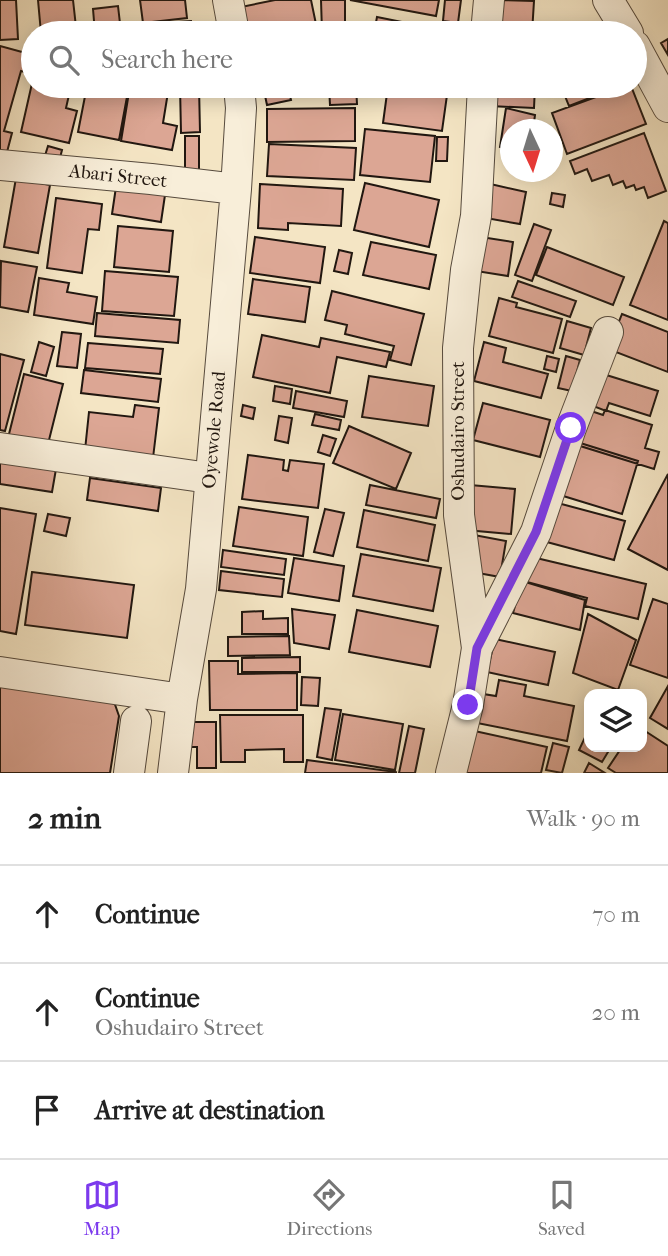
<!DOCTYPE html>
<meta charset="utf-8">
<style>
body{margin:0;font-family:"IM FELL French Canon",serif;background:#f6f6f6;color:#222}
.controls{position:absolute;right:21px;bottom:21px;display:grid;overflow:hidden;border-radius:14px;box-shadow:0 4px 18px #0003}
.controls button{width:63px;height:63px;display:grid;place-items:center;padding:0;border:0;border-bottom:2px solid #e0e0e0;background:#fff;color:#222;font:35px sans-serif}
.compass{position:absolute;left:500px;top:119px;width:63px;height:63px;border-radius:50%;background:#fff;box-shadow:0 4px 18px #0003;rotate:176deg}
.stop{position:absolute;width:21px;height:21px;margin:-16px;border:5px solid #7c3aed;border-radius:50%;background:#fff}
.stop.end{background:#7c3aed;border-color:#fff;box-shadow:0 2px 7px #0008}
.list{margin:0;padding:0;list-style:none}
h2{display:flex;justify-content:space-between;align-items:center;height:91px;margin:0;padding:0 28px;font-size:30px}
h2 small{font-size:23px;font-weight:400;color:#767676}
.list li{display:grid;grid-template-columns:46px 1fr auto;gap:21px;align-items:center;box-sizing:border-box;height:98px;padding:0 28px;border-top:2px solid #e0e0e0}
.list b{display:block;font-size:26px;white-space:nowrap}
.list p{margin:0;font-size:23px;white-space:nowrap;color:#767676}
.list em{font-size:23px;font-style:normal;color:#767676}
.icon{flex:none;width:38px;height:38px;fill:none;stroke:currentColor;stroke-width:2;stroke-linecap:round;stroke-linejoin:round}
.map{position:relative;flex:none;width:668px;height:773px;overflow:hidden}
.search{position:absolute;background:#fff;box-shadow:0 4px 18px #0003;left:21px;right:21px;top:21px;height:77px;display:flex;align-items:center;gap:18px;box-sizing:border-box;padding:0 24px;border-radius:38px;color:#767676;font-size:26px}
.sheet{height:385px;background:#fff}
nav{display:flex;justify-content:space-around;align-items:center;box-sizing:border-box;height:98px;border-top:2px solid #e0e0e0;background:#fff;font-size:19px;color:#767676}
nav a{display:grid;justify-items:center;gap:4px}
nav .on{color:#7c3aed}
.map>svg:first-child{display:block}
.building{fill:#dca694;stroke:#211710;stroke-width:2}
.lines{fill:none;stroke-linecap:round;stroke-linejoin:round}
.minor-casing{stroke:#564a3d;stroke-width:32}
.minor{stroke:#f8eed9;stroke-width:30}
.route{stroke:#7c3aed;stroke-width:9}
.labels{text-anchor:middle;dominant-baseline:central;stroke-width:7;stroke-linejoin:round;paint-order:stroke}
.street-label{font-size:19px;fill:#211710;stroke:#f8eed9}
</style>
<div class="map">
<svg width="668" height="773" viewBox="0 0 668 773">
<rect width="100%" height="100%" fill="#f4e5c4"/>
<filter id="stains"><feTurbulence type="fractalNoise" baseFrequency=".00286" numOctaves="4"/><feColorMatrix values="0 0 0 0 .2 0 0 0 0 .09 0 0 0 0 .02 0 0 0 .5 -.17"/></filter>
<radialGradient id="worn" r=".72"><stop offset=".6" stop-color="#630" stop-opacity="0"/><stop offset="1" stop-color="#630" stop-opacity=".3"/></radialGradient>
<path class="building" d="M0,0H16L18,39L0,40Z
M38,0H73L76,27L90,26V33H41Z
M140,0H185L187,18L143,23Z
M275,0H311L317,29L297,33H247L241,7Z
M321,0H345V32H322Z
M350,0H439L436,16Z
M445,0H461L458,23L443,21Z
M498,0L534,1L532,33H497Z
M118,6L121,32L127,33H95L93,9Z
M377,17L452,32V33H374Z
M191,21L192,33H177L176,22Z
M143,27L176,31V33H142Z
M668,39V55L661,43Z
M0,46L33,55L29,73L21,71L4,131L12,133L7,152L0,150Z
M33,79V86H71L66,108L77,111L69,143L21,132Z
M87,86H129L119,140L78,132Z
M130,86H169L163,123L177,126L172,150L121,141Z
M180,86H199L200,132L181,133Z
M263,86H292L288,87L291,100L267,105Z
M329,86H356L357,104L330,105Z
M388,86L448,88L442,131L383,123Z
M491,86H535L534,108L490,106Z
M561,86H621L569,106Z
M626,86H631L646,124L567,154L552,113Z
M355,108V141L267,142V109Z
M506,108L535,115L533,130H510V149L500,147Z
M365,129L435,136L430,182L360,175Z
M644,133L666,191L648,198L644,187L636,190L634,185L626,188L623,181L613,185L609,175L592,181L587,169L575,174L570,161Z
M185,136H199V174H185Z
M437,137H448L447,161H436Z
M269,144L356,148L354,180L267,176Z
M48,146L62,150L58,166L43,162Z
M16,178L50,185L38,253L4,247Z
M365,183L439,200L429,247L354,230Z
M486,183L526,192L520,224L480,217Z
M260,184L343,189L341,226L288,223V230L258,228Z
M116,187L165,195L161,222L112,214Z
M552,193L565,195L563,207L550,204Z
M56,198L102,204L99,230L88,229L82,273L47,268Z
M664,221L668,223V320L630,305Z
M534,224L551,230L532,281L515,275Z
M118,226L173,231L169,272L114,267Z
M255,237L325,247L320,283L250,273Z
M481,237L513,242L508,276L476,271Z
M371,242L436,255L429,289L363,275Z
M547,247L624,277L613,305L536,275Z
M339,250L352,253L348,274L334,271Z
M1,261L37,267L28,312L0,307Z
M105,271L178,277L174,316L102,311Z
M39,278L69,283L67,292L97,297L93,324L34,315Z
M253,279L310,287L305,322L248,314Z
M518,281L576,301L570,317L512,297Z
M332,291L424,314L411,365L390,360L394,346L345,334L347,325L325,320Z
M499,298L517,303L516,307L562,319L553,353L489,336Z
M97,313L180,320L178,343L95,336Z
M622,314L668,332V372L608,349Z
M567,321L591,328L584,355L560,348Z
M62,332L81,334L77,368L57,366Z
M262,335L319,347L321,338L390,352L386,367L337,357L330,393L253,377Z
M39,342L54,347L46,376L31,372Z
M484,342L506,348L503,362L548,374L541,398L474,381Z
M88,343L163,349L160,374L85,368Z
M0,354L24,360L5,431L0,430Z
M547,356L559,359L556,372L544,369Z
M566,356L580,360L572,391L558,388Z
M84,370L161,379L158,402L81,393Z
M24,374L63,384L47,448L8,438Z
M603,374L658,391L650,416L609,403L606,411L593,406Z
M369,376L434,386L428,426L362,417Z
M275,386L292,389L290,404L273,401Z
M296,391L347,401L344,417L293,408Z
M483,403L550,420L540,457L473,440Z
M135,405L159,408L153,458L85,450L89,412L133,417Z
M243,405L255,408L253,419L241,416Z
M588,410L603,415L605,410L652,425L645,448L659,452L654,469L577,445Z
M315,414L341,420L339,430L312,425Z
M279,416L292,418L288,443L275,440Z
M349,426L411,453L396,489L333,463Z
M323,435L336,439L330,456L318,452Z
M577,442L638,461L622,514L560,495Z
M248,455L284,460L283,470L288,471L290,460L324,464L318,508L242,499Z
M0,460L56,469L52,492L0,484Z
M668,474V570L628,549Z
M90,478L161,488L158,511L87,500Z
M370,485L440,499L436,518L366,505Z
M470,485L515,489L511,534L466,530Z
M554,502L625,521L614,560L543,541Z
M239,507L308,517L303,556L233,546Z
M0,508L36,514L16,634L0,631Z
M325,509L344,513L333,556L314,552Z
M364,510L435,525L428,561L357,547Z
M48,514L70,518L66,536L44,531Z
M474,535L506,541L500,577L467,571Z
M223,550L286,559L284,575L221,567Z
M361,554L441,568L433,611L353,596Z
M532,557L646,584L638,619L585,606L587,598L527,582Z
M294,558L344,566L339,601L288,593Z
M221,571L284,579L282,597L219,590Z
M32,572L134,585L127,638L25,625Z
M522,581L585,600L580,630L513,613Z
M653,599L668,604V678L630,665Z
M292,609L335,615L329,649L294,643Z
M357,610L438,626L430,667L349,652Z
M263,611V619L288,618V634H242V612Z
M588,614L636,640L618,690L573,673Z
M289,636L290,655L228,656V637Z
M495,639L555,652L548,685L487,672Z
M300,657V672H242V658Z
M209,661H238V674L297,673V710H210Z
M302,677L320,678L318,706L301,705Z
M0,678L112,696L119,716L110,773H0Z
M499,680L526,685L524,696L574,706L567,741L477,723L483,694L496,696Z
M668,686V729L650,718Z
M325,708L341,710L332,760L317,757Z
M343,714L403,724L395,770L335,760Z
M220,715H303V762H284V749L245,750V762H221Z
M191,722H216V768H197V747H191Z
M409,726L424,729L415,773H399Z
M589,729V747H611L602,762L579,750Z
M642,729L668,746V773H616L608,768L622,747H642Z
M470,730L547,747L541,773H460Z
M553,743L569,747L562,773L546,770Z
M307,760L396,772V773H305Z
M589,763L605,773H584Z"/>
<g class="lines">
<defs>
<path id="minor" d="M228,0L234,33
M608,0L628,33
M486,33L489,0
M635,46L668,107
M0,165L151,179L236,189
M0,448L209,478
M477,648L536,532L571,428L608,332
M0,672L182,699
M129,773L136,721
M173,773L182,699L201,589L236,189L241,108L239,86
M451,773L468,705L477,648L459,515L458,348L466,270L476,216L483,86"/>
</defs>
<use href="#minor" class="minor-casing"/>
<use href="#minor" class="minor"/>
</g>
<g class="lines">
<path class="route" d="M468,705L477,648L536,532L571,428"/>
</g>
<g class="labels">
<g class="street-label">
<text transform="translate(118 176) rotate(6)">Abari Street</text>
<text transform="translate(214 430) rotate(-85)">Oyewole Road</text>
<text transform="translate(458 431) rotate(-90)">Oshudairo Street</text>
</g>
</g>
<rect width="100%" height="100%" filter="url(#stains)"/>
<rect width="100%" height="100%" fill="url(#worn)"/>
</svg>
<div class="controls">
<button><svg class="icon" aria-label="layers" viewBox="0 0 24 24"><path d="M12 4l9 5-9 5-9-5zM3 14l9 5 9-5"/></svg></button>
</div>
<svg class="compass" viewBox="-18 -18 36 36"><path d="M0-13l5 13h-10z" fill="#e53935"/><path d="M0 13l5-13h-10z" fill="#767676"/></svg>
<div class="stop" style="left:571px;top:428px"></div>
<div class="stop end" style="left:468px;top:705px"></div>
<div class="search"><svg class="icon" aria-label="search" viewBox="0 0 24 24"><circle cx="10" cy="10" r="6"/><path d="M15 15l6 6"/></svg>Search here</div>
</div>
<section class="sheet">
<h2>2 min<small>Walk · 90 m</small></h2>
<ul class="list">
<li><svg class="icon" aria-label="ahead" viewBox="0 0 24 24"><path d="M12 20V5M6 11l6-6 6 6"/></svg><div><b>Continue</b></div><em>70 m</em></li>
<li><svg class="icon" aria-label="ahead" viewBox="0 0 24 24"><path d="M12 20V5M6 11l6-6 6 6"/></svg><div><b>Continue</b><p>Oshudairo Street</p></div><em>20 m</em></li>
<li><svg class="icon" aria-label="arrive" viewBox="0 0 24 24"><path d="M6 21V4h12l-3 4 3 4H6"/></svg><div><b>Arrive at destination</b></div></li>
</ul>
</section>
<nav>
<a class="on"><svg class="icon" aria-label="map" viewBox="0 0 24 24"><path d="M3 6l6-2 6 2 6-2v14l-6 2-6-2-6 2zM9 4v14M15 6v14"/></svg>Map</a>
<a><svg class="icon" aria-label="directions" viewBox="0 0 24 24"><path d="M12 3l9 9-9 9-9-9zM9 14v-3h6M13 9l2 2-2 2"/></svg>Directions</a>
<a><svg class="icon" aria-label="saved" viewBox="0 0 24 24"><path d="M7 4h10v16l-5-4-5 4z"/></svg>Saved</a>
</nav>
